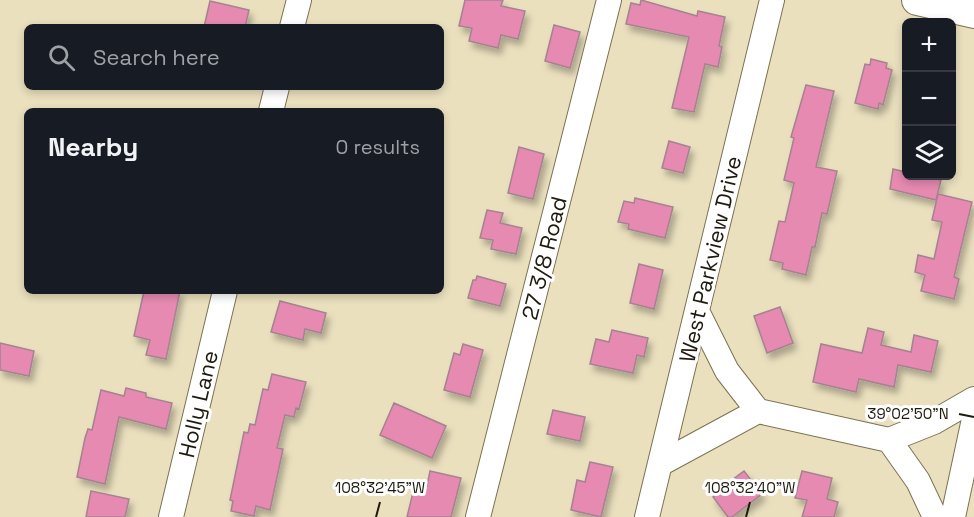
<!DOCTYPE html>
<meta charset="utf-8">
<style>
body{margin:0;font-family:"Space Grotesk",sans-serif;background:#242831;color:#f1f3f6}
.controls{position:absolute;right:18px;top:18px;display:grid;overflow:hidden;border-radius:9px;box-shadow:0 3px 9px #0003}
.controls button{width:54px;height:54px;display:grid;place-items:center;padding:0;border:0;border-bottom:2px solid #363941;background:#171b24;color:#f1f3f6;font:30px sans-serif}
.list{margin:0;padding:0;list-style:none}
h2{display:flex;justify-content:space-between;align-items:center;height:78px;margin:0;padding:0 24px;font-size:26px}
h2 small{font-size:20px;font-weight:400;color:#9ea1a6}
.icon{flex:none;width:33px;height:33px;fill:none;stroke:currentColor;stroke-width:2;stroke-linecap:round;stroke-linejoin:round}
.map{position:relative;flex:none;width:974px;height:517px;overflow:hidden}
.search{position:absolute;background:#171b24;box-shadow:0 3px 9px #0003;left:24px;top:24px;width:420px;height:66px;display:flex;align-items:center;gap:15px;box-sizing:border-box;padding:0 21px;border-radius:9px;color:#9ea1a6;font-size:22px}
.panel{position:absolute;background:#171b24;box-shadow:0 3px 9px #0003;left:24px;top:108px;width:420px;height:186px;border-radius:9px}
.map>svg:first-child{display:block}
.building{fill:#e78ab2;stroke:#a58290;stroke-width:1.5;filter:url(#shadow)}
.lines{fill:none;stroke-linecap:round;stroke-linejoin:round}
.minor-casing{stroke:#7b7253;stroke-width:26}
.major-casing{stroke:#7b7253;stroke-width:32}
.minor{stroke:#fff;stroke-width:24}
.major{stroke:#fff;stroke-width:30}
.ticks{fill:none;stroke:#1e1b0e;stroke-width:2}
.labels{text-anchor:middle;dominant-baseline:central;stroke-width:6;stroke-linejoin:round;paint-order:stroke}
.street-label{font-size:22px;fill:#1e1b0e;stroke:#fff}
.ticks-label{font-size:15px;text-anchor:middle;fill:#1e1b0e;stroke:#fff;stroke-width:6;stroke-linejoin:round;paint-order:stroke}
</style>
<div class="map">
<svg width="974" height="517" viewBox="0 0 974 517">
<defs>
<filter id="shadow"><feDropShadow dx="3.5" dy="6" stdDeviation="3" flood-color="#0004"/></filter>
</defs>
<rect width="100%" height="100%" fill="#eae0be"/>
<path class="building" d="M465,0H503L501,6L525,11L518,39L501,35L498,48L469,41L472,28L459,26Z
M641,0L697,16L698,11L725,17L719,46L722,47L718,67L705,64L694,112L672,108L689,37L626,24L631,3L640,5Z
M210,1L249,10L245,27H204Z
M554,25L580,32L570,68L545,61Z
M871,59L887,63L886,68L892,70L883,105L879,103L878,109L855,103L865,64L870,65Z
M806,85L834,91L816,167L837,171L827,214L822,213L815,247H812L806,275L782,269L783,263L770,260L779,221L785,222L794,183L784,180L794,138L791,137Z
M669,141L690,147L683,173L662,168Z
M519,147L544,154L533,199L508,193Z
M893,169L906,172V176H923L941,180L936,200L890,189Z
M938,194L972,202L954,277L959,279L954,299L921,291L925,275L915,272L918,255L934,259L942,222L932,220Z
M635,198L673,207L665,238L628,229L629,224L618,222L624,201L634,203Z
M487,210L503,213L500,223L522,228L516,254L491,249L493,240L480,238Z
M639,264L663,270L654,309L630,303Z
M477,276L506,284L500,306L468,298L473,280H476Z
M144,291H180L166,359L146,355L150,340L134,336Z
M280,301L326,313L321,333L305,329L303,340L271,332Z
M780,307L793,343L767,353L754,316Z
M868,328L884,332L881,345L911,352L914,335L938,341L931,372L898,365L894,387L859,379L856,392L813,382L821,344L862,353Z
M612,330L648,338L644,357L637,355L633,373L590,364L596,339L609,342Z
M0,343L34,351L29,376L0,370Z
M463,344L483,350L470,397L444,390L454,353L460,355Z
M272,374L306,382L299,409L296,408L294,417L285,415L277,448L283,449L270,510L256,506L254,516L231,511L233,501L230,500L244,432L248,433L250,424L255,425L263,389L268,390Z
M126,388L146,393V397L172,403L166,429L119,417L105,484L77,477L85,438L88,429L92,430L101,390L124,396Z
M394,403L446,426L432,458L380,435Z
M553,410L585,417L580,441L547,434Z
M590,462L613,467L601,517L571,510L577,480L585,482Z
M430,471L461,478L451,517H407L415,484L427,486Z
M744,471L762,494L732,517H728L713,497L723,490L721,488Z
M802,471L832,478L827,499L838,502L834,517H802L807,500L795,498Z
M91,491L129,499L125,517H86Z"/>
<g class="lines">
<defs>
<path id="minor" d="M292,27L299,0
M271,111L277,87
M697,311L727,371L758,411L889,440L934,422L974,399
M889,440L918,481L935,517
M660,464L758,411
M171,517L225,291
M478,517L609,0
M647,517L772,0
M953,517L974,419"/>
<path id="major" d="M917,0L974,13"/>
</defs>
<use href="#minor" class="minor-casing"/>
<use href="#major" class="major-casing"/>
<use href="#minor" class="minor"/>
<use href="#major" class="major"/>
</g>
<path class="ticks" d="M959,414L974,417M376,517L380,502M746,517L750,502"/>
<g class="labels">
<g class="street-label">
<text transform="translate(544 258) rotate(-76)">27 3/8 Road</text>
<text transform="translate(710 259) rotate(-77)">West Parkview Drive</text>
<text transform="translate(198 404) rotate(-77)">Holly Lane</text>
</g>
</g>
<g class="ticks-label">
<text x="908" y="419">39°02'50"N</text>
<text x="380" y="493">108°32'45"W</text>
<text x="750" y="493">108°32'40"W</text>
</g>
</svg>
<div class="controls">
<button>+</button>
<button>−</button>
<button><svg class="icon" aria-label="layers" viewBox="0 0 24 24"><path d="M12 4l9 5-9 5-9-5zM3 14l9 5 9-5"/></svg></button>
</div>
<div class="search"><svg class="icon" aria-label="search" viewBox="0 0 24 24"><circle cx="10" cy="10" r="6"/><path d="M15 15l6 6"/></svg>Search here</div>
<section class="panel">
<h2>Nearby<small>0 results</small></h2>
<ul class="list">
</ul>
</section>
</div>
